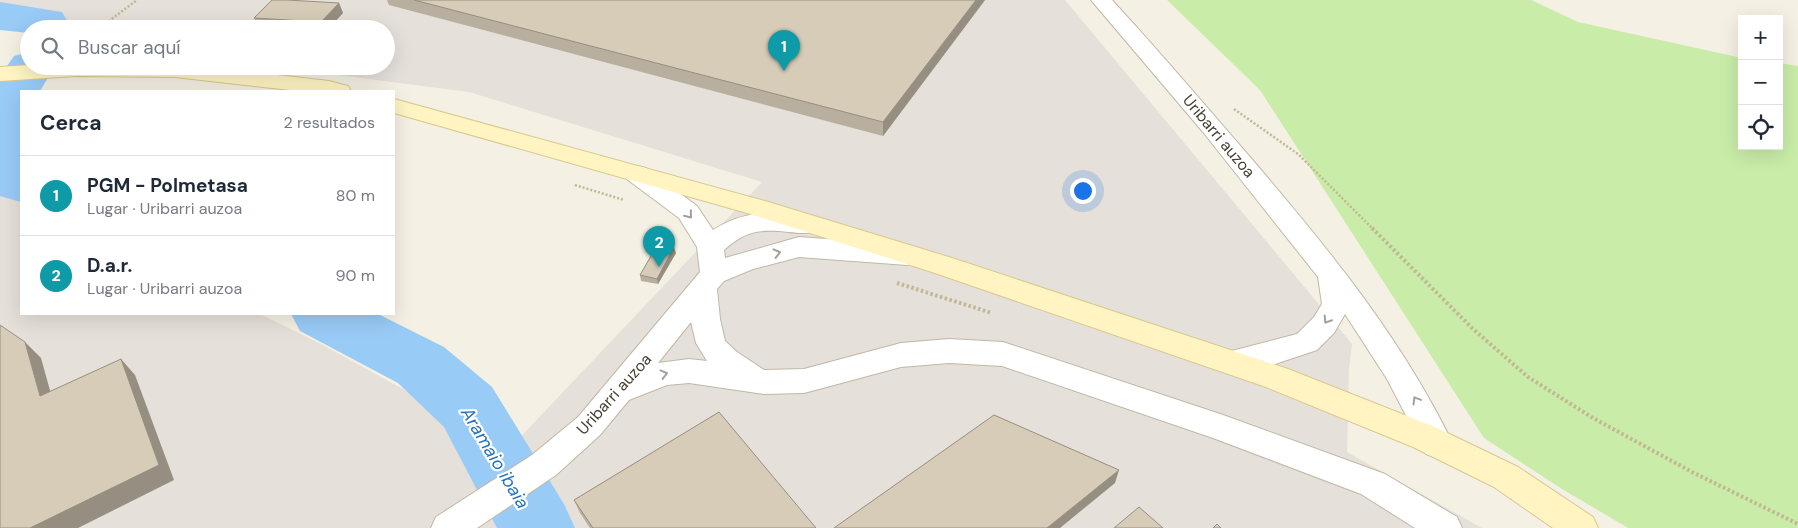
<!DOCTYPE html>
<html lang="es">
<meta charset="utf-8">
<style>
body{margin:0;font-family:"DM Sans",sans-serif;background:#f2f2f3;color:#1f2937}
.controls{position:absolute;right:15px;top:15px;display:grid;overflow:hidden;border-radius:0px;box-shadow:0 5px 20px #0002}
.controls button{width:45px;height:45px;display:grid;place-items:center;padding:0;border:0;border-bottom:1px solid #e0e1e3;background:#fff;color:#1f2937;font:25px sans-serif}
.you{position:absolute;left:1082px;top:190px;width:18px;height:18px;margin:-12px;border:4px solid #fff;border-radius:50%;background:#1a73e8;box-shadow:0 0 0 8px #1a73e833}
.badge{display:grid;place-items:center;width:32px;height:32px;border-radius:50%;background:#1a73e8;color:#fff;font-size:16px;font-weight:700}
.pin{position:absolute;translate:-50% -41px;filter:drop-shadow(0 1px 2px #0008)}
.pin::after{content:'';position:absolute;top:26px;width:18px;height:15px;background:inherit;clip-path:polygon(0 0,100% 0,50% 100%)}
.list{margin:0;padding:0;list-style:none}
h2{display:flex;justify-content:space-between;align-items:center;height:65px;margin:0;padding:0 20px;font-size:21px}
h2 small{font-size:16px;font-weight:400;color:#747a83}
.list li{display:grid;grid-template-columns:32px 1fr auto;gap:15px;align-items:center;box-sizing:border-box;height:80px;padding:0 20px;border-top:1px solid #e0e1e3}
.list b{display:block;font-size:19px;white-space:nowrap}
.list p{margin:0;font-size:16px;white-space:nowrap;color:#747a83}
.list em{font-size:16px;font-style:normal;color:#747a83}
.icon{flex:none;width:28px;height:28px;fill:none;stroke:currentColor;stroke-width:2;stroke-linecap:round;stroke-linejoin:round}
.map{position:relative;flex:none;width:1798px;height:528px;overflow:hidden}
.search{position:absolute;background:#fff;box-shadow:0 5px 20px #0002;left:20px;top:20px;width:375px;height:55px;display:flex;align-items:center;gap:12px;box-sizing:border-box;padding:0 18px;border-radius:28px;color:#747a83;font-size:19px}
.panel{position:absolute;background:#fff;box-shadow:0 5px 20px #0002;left:20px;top:90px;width:375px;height:225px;border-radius:0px}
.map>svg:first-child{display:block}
.industrial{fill:#e5e0d9}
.green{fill:#c9eca8}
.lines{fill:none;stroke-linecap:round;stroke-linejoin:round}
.river{fill:#99cbf7;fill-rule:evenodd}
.minor-casing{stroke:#c0b8a5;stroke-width:2}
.secondary-casing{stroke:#d8c98e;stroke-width:2}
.path-far1{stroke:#c3b695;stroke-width:2.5;stroke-dasharray:2 2;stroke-linecap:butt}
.path{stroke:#c3b695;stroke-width:4;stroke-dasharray:2.5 2.5;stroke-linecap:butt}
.minor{fill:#fff;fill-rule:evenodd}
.secondary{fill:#fff4c2;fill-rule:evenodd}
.wall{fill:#b8af9e}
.shaded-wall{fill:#968f81}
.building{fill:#d6ccb8;stroke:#968f81}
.oneway{stroke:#a2a099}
.labels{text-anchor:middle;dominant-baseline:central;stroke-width:4.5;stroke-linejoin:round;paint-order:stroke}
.street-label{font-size:16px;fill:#464033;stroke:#fff}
.water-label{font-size:18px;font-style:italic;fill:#2271bc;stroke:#fff}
</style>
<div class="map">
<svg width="1798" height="528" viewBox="0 0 1798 528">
<rect width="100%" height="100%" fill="#f4f0e3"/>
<path class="industrial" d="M0,0H1065L1352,344L1349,370L1347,452L1482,528H0V188L21,198V314H260L321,344L510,448L762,182L469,92L268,66H386V29H29V33L0,28Z"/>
<path class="green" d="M1167,0H1531L1578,22L1742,58V146H1779V63L1798,66V528H1628L1562,489L1484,438L1260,90Z"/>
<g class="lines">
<path class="river" d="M0,2L62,12L72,29H29V33L0,30Z
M29,52V66H55L40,91H21V202L0,196V76L14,56Z
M291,314H378L444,347L492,387L564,504L575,528H497L444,427L398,383L300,331Z"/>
<defs>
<path id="minor" d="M1091,0H1112C1159,51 1204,104 1250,157C1327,247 1401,337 1453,444L1448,454L1437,458L1426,454L1387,379L1345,314L1334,333L1317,350L1275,364L1231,374L1220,370L1216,362L1220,354L1297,334L1314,317L1322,304L1318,277L1203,132Z
M637,166L646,168L697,206L713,230C744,210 781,208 816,219L820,225L816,231C807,234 799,233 789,232C761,229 746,230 724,250L725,258L799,237L907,245L917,248L921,255L917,262L907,265L799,257L753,269L724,281L717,289L720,319L725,341L737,352L764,370L804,369L901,343L949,339L1003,342L1223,415L1385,474L1457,517L1462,528H1415L1361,494L1213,438L1002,366L949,363L901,367L804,393L764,394L689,383L667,385L629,400L600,435L556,475L477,528H431L436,517L532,455L578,417L700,272L697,247L679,218L628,180L624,174L628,168ZM691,322L696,343L707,361L689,359L658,363Z"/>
<path id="secondary" d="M29,65V66H200L329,81L348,86L351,91H299L175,77L76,76L0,81V67Z
M394,99L765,201L952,258L1288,369L1435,427L1518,467L1593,517L1598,528H1553L1494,487L1413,447L1266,387L932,272L747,213L394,113Z"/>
</defs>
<use href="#minor" class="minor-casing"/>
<use href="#secondary" class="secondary-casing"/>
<path class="path-far1" d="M106,29L109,21L137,0
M1234,109L1298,154L1374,230
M575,185L624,200"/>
<path class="path" d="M1372,228L1472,328L1528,377L1593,418L1692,472L1798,524
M897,283L992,313"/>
<use href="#minor" class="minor"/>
<use href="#secondary" class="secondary"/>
</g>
<path class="wall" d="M387,0H985L883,136L389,5Z
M339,3L343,13L328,29H275L259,28L254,18Z
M676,253L658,284L641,281L640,275Z
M574,500L816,528H590L580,513Z"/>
<path class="shaded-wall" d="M976,0H985L883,136V122Z
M339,3L343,13L328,29H324L321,22Z
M674,247L676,253L658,284L657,279Z
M25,342L41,358L56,412L40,396Z
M121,359L135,375L174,480L78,528H30Z
M1119,470L1115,483L1060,528H1047Z"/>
<path class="building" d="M272,0H287L339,3L321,22L254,18Z
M414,0H976L883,122Z
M658,244L674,247L657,279L640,275Z
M0,325L25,342L40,396L121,359L159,465L30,528H0Z
M719,412L816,528H593L574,500Z
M994,415L1119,470L1047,528H834Z
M1139,507L1163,528H1114Z
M1217,524L1221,528H1213Z"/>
<defs><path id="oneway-chevron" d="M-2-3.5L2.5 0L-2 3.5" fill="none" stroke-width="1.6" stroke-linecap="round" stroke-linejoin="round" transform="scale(1.25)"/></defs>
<g class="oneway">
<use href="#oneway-chevron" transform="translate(689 215) rotate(51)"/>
<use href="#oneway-chevron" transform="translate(777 253) rotate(-14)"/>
<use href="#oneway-chevron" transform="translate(1327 320) rotate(123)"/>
<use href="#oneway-chevron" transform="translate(664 374) rotate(-14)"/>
<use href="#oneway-chevron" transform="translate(1416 400) rotate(-121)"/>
</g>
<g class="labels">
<g class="street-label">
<text transform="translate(1219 136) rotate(50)">Uribarri auzoa</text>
<text transform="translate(614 394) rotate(-48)">Uribarri auzoa</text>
</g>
<g class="water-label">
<text transform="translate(495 458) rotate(59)">Aramaio ibaia</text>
</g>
</g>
</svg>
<div class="controls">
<button>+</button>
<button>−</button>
<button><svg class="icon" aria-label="locate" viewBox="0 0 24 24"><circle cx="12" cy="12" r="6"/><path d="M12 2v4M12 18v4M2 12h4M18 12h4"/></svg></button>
</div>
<div class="you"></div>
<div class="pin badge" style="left:784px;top:71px;background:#0f9aa8">1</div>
<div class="pin badge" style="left:659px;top:267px;background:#0f9aa8">2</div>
<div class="search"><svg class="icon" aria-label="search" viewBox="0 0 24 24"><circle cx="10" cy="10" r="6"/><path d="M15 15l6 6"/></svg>Buscar aquí</div>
<section class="panel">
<h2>Cerca<small>2 resultados</small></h2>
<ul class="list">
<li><span class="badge" style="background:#0f9aa8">1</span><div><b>PGM - Polmetasa</b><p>Lugar · Uribarri auzoa</p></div><em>80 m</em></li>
<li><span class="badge" style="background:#0f9aa8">2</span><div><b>D.a.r.</b><p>Lugar · Uribarri auzoa</p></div><em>90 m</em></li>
</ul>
</section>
</div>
